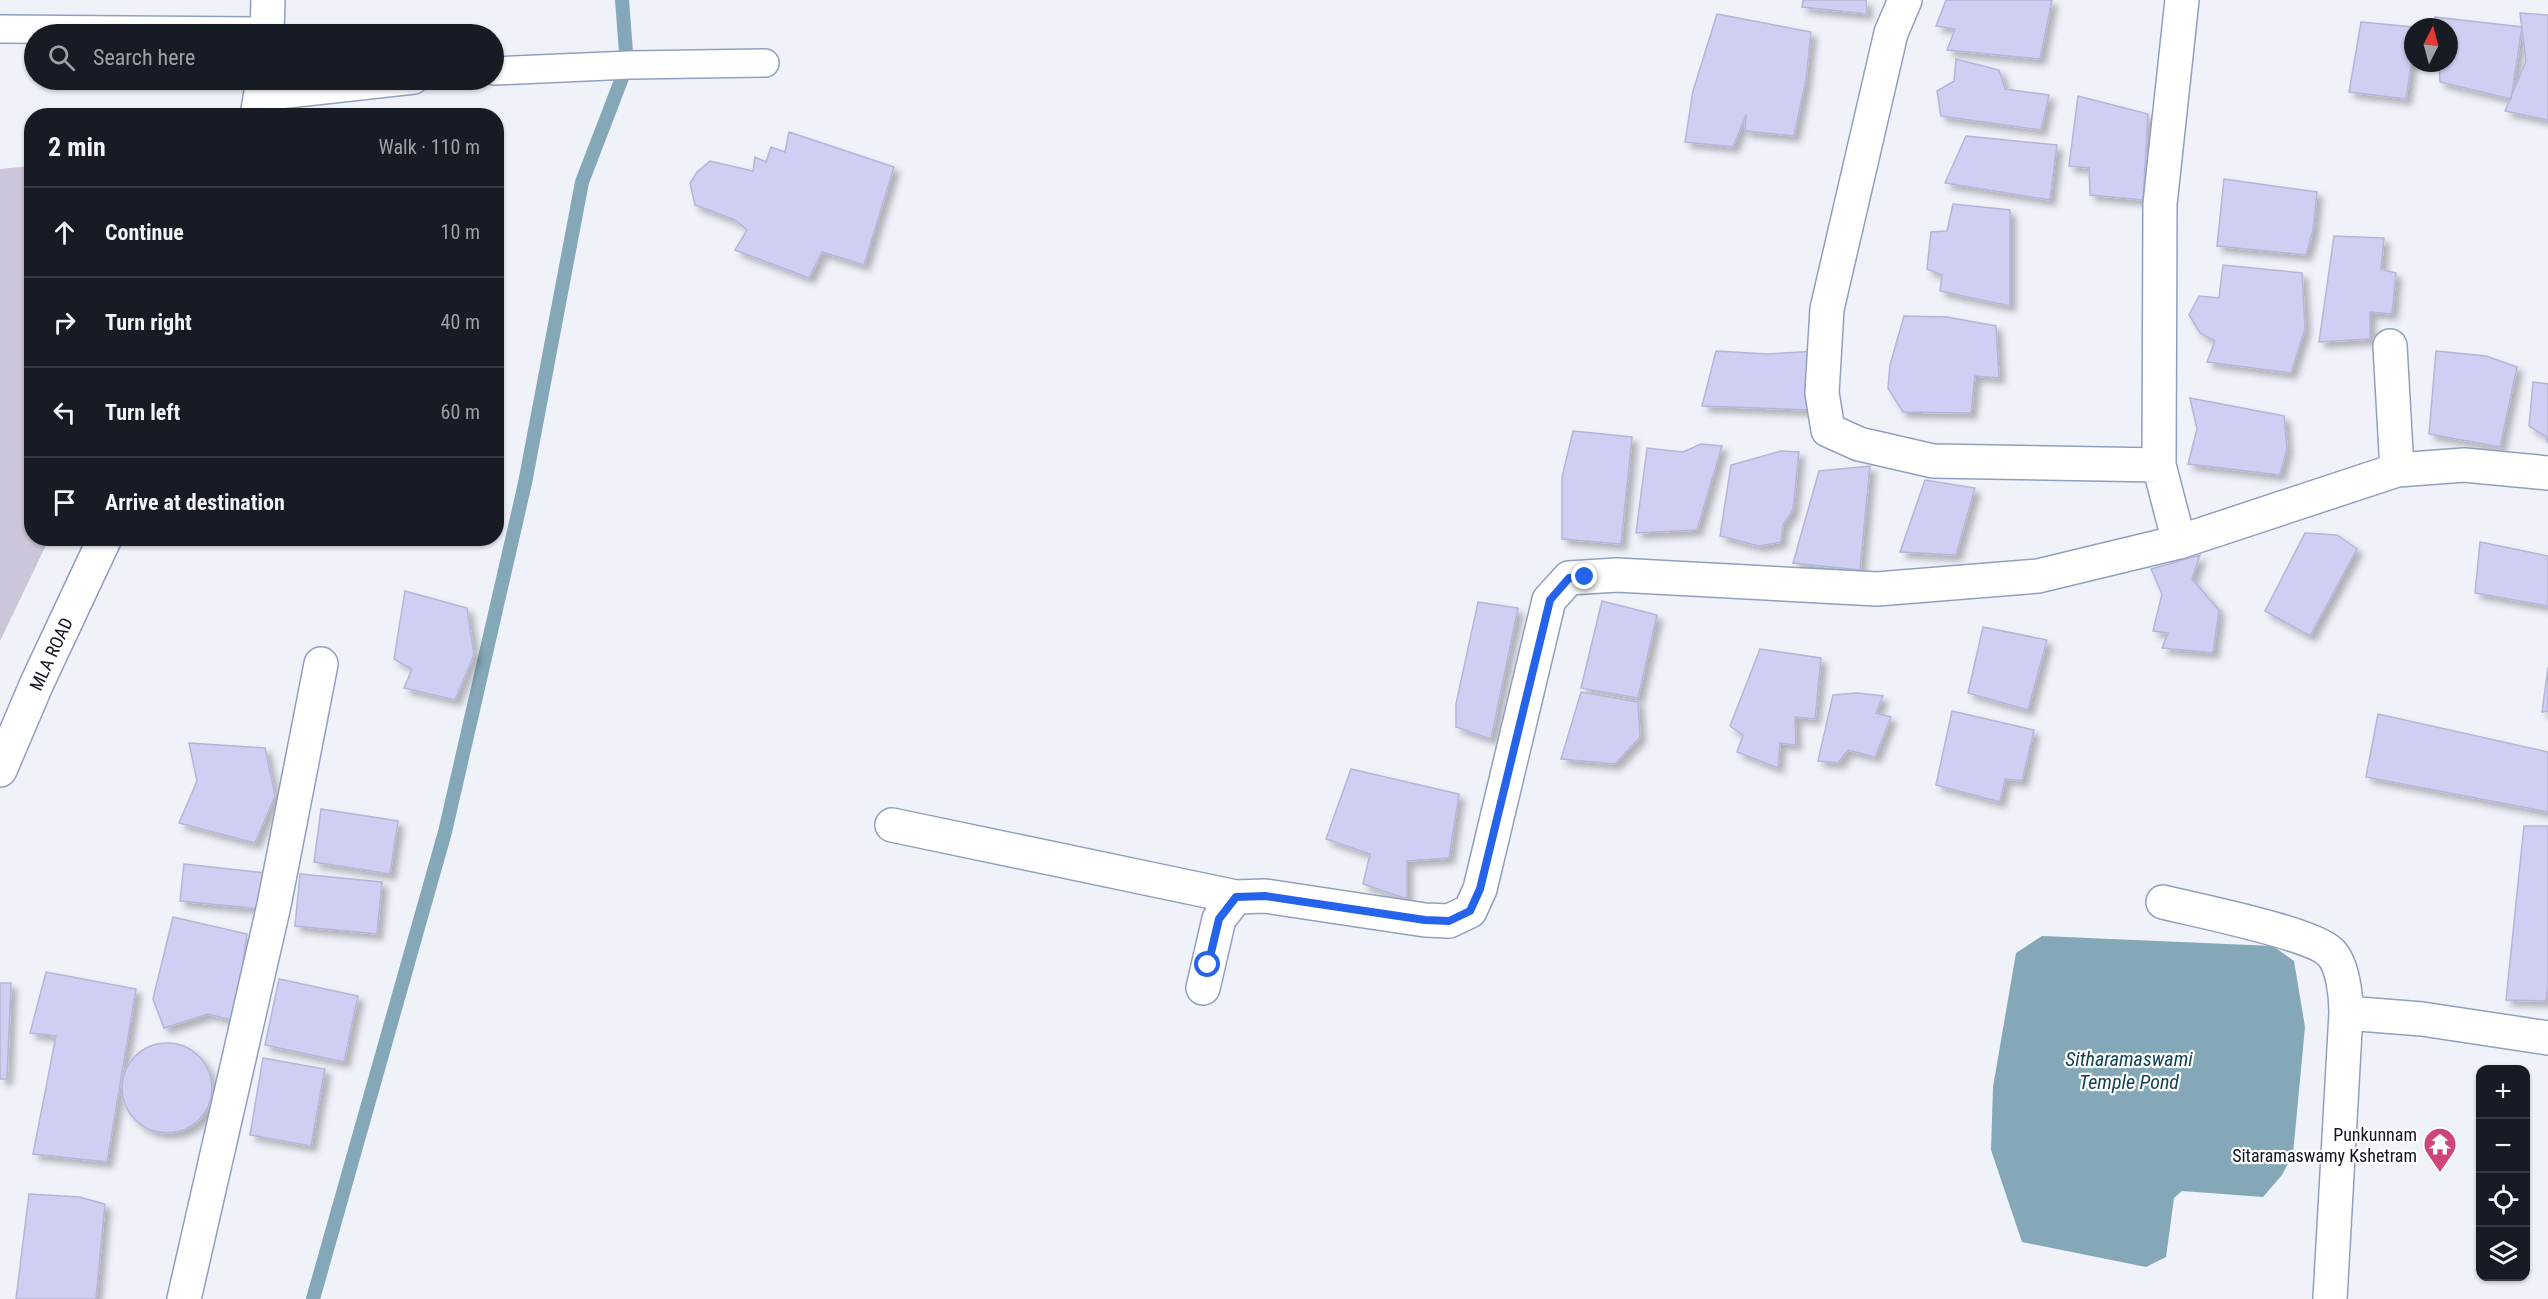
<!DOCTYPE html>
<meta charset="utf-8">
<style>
body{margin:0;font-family:"Roboto Condensed",sans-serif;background:#20242c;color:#f1f3f6}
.controls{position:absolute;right:18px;bottom:18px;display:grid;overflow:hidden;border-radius:12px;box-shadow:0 2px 4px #0004}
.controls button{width:54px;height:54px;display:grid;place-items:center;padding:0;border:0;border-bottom:2px solid #363941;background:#171b24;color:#f1f3f6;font:30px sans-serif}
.compass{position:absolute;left:2404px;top:18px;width:54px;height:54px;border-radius:50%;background:#171b24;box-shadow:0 2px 4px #0004;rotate:6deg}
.stop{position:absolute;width:18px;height:18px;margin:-14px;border:4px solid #2563eb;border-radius:50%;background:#fff}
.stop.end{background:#2563eb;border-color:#fff;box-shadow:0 2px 6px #0008}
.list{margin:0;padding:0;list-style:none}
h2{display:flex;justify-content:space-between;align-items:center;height:78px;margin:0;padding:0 24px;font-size:26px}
h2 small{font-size:20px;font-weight:400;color:#9ea1a6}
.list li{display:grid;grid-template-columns:39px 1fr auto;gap:18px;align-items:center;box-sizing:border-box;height:90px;padding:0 24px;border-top:2px solid #363941}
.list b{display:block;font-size:22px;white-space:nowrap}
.list em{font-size:20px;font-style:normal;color:#9ea1a6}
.icon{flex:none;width:33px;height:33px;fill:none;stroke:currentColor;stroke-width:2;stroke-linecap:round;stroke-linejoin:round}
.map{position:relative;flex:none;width:2548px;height:1299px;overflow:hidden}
.search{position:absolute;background:#171b24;box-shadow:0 2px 4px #0004;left:24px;top:24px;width:480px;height:66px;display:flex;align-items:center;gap:15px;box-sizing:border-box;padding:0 21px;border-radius:33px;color:#9ea1a6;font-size:22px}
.panel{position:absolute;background:#171b24;box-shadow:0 2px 4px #0004;left:24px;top:108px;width:480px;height:438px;border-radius:24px}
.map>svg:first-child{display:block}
.green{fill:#cdc5d9}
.water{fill:#84a8b8}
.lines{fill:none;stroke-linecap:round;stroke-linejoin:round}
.stream{stroke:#84a8b8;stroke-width:14}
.building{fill:#cfcff3;stroke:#b5b5d8;stroke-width:1.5;filter:url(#shadow)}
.service-casing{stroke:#919fbf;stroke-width:30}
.minor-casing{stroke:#919fbf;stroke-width:36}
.tertiary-casing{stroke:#919fbf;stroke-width:36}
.service{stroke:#fff;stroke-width:27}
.minor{stroke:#fff;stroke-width:33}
.tertiary{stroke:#fff;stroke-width:33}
.route{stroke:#2563eb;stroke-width:8}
.labels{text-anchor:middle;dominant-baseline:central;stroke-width:4.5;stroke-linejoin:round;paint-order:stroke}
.street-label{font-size:18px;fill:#101520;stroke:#fff}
.poi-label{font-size:18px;fill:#101520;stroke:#fff;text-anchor:end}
.water-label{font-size:20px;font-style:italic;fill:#0d4153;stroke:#fff}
</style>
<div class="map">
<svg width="2548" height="1299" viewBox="0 0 2548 1299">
<defs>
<filter id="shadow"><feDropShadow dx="5.5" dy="5.5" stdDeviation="3" flood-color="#0004"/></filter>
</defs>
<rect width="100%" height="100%" fill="#eff2f9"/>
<path class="green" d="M31,166L32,538L49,539L0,641V169Z"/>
<path class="water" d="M2042,936L2273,946L2294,961L2305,1027L2293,1154L2282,1175L2263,1197L2182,1191L2174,1198L2166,1257L2146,1267L2022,1242L1991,1150L1993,1087L2016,953Z"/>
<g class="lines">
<path class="stream" d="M313,1299L445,832L525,483L582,182L627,65L622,0"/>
</g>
<path class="building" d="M1803,0H1866L1867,14L1802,7Z
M1946,0H2052L2040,59L1947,50L1955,29L1936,26Z
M2520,13L2548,15V120L2505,111L2526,61Z
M1717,14L1811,32L1806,79L1794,136L1745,131L1746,115L1733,147L1685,142L1693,91Z
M2435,17L2522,27L2511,99L2440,82L2439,63H2449V27H2436Z
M2361,22L2413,27V51L2406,99L2349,92Z
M1956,59L1999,70L2005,89L2049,95L2041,130L1941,116L1937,91L1954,81Z
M2078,96L2148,114L2143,200L2090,195L2089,168L2069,166Z
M789,132L894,167L864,265L822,252L809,278L735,250L747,230L735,220L695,205L690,183L697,172L710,161L753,171L755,157L766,162L771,147L785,152Z
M1966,136L2057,145L2050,200L1945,183Z
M2224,179L2317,192L2313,230L2306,255L2217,246Z
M1953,204L2010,210V306L1940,291L1942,275L1927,269L1931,232L1947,231Z
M2334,236L2384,238L2381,269L2396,273L2392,314L2370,312V339L2319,342Z
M2223,265L2302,273L2305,329L2291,373L2207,362L2215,341L2200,333L2189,315L2199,296L2219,298Z
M1904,316L1947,317L1996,326L1999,378L1975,376L1971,413L1903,412L1888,388L1890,365Z
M1716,351L1767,354L1817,351L1810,410L1702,406Z
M2436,351L2486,356L2517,367L2500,447L2429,434Z
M2533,382L2548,384V443L2545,436L2529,426Z
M2190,398L2284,416L2287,448L2280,475L2188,464L2197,429Z
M1573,431L1632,437L1621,544L1562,539V477Z
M1701,444L1722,446L1697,530L1636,533L1647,448L1683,452Z
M1781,451L1799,452L1793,510L1783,525L1781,542L1759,546L1720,536L1731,465Z
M1870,466L1860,570L1793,563L1819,471Z
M1925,480L1975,488L1956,555L1900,552Z
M2305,533L2337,535L2357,549L2310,636L2265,611Z
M2480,542L2548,556V606L2475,593Z
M2200,555L2192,579L2219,610L2213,653L2162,648L2168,633L2153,631L2162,594L2151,569Z
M405,591L467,608L474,655L455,700L404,688L412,669L394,659Z
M1602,601L1657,615L1638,698L1581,688Z
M1478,602L1518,608L1491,739L1456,727V704Z
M1983,627L2047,640L2028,710L1968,693Z
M1760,649L1821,658L1815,719L1795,717L1796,745L1780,743L1778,768L1737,752L1743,735L1730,726Z
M2548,667V711L2542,712Z
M1581,692L1638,702L1640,737L1615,764L1561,759Z
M1857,693L1883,696L1876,713L1891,717L1875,757L1848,750L1838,763L1818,761L1833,695Z
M1952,711L2034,730L2022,781L2005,779L2000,802L1936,785Z
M2378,714L2548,752V812L2366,777Z
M189,743L265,748L275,796L255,843L179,823L197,781Z
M1351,769L1459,794L1449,858L1407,861V899L1363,884L1370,854L1326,839Z
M321,809L398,821L390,874L314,862Z
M2524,826H2548V985L2546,1001L2506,1000Z
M184,864L266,873L262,909L180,901Z
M300,874L382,882L377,934L295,926Z
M173,917L247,934L235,1021L208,1014L164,1028L153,999Z
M46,972L136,989L107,1162L33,1154L56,1036L30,1033Z
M279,979L358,996L344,1062L265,1045Z
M0,983H11L7,1079H0Z
M122 1088a45 45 0 1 1 90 0a45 45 0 1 1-90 0Z
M263,1058L325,1069L311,1146L250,1135Z
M29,1194L79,1197L105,1204L96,1299H16Z"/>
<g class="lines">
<defs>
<path id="service" d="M0,29L267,31
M494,71L630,65L765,63
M261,97L414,80"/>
<path id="minor" d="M1905,0L1891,33L1827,309L1822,393L1828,430L1859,444L1933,461L2159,465
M2390,346L2397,470
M2179,542L2159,465L2160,204L2182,0
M892,825L1236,897
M2163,902C2195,910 2311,933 2330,952C2343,964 2346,996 2346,1013L2330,1299
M1203,988L1219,919L1236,897L1265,896L1425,920L1449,921L1470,911L1480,889L1549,600L1569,578L1617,575L1877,589L2038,576L2179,542L2397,470L2464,465L2548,473
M2346,1013L2422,1019L2548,1038
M184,1299L274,905L321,664"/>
<path id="tertiary" d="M267,34L268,0
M257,116L263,80
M0,770L37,683L105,538"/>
</defs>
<use href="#service" class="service-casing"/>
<use href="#minor" class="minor-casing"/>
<use href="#tertiary" class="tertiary-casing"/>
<use href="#service" class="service"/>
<use href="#minor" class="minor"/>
<use href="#tertiary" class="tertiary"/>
</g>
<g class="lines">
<path class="route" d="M1208,965L1219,919L1236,897L1265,896L1425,920L1449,921L1470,911L1480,889L1550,600L1569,578L1585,577"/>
</g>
<defs>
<symbol id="temple-pin" viewBox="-11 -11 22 30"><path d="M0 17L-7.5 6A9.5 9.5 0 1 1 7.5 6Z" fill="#cf447a" stroke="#fff"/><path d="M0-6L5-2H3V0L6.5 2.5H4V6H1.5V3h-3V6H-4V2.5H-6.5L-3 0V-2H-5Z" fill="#fff"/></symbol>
</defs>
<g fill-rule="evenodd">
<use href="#temple-pin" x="2421" y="1125" width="38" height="52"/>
</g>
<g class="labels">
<g class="street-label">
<text transform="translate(51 654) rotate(-65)">MLA ROAD</text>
</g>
<g class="poi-label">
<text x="2417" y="1134">Punkunnam<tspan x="2417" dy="21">Sitaramaswamy Kshetram</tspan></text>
</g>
<g class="water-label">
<text x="2129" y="1059">Sitharamaswami<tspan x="2129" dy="23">Temple Pond</tspan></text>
</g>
</g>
</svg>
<div class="controls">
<button>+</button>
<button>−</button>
<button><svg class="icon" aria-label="locate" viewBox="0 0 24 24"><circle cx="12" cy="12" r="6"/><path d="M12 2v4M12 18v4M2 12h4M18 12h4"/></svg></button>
<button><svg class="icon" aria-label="layers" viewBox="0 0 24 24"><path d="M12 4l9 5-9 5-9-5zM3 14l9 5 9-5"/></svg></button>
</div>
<svg class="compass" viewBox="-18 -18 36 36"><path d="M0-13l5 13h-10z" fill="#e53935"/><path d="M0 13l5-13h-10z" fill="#9ea1a6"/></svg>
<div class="stop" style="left:1208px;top:965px"></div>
<div class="stop end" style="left:1585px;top:577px"></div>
<div class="search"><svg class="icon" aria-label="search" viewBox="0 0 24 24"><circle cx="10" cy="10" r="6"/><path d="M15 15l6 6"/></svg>Search here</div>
<section class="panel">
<h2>2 min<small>Walk · 110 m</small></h2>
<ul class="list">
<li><svg class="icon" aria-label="ahead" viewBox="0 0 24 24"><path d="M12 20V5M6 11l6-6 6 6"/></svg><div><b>Continue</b></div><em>10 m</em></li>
<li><svg class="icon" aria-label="right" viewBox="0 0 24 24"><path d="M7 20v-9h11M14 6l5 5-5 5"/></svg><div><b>Turn right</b></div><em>40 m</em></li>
<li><svg class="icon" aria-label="left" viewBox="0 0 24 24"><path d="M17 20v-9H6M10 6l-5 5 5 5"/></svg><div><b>Turn left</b></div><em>60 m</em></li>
<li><svg class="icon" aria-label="arrive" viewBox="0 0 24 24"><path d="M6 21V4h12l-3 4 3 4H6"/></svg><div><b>Arrive at destination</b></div></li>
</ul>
</section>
</div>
